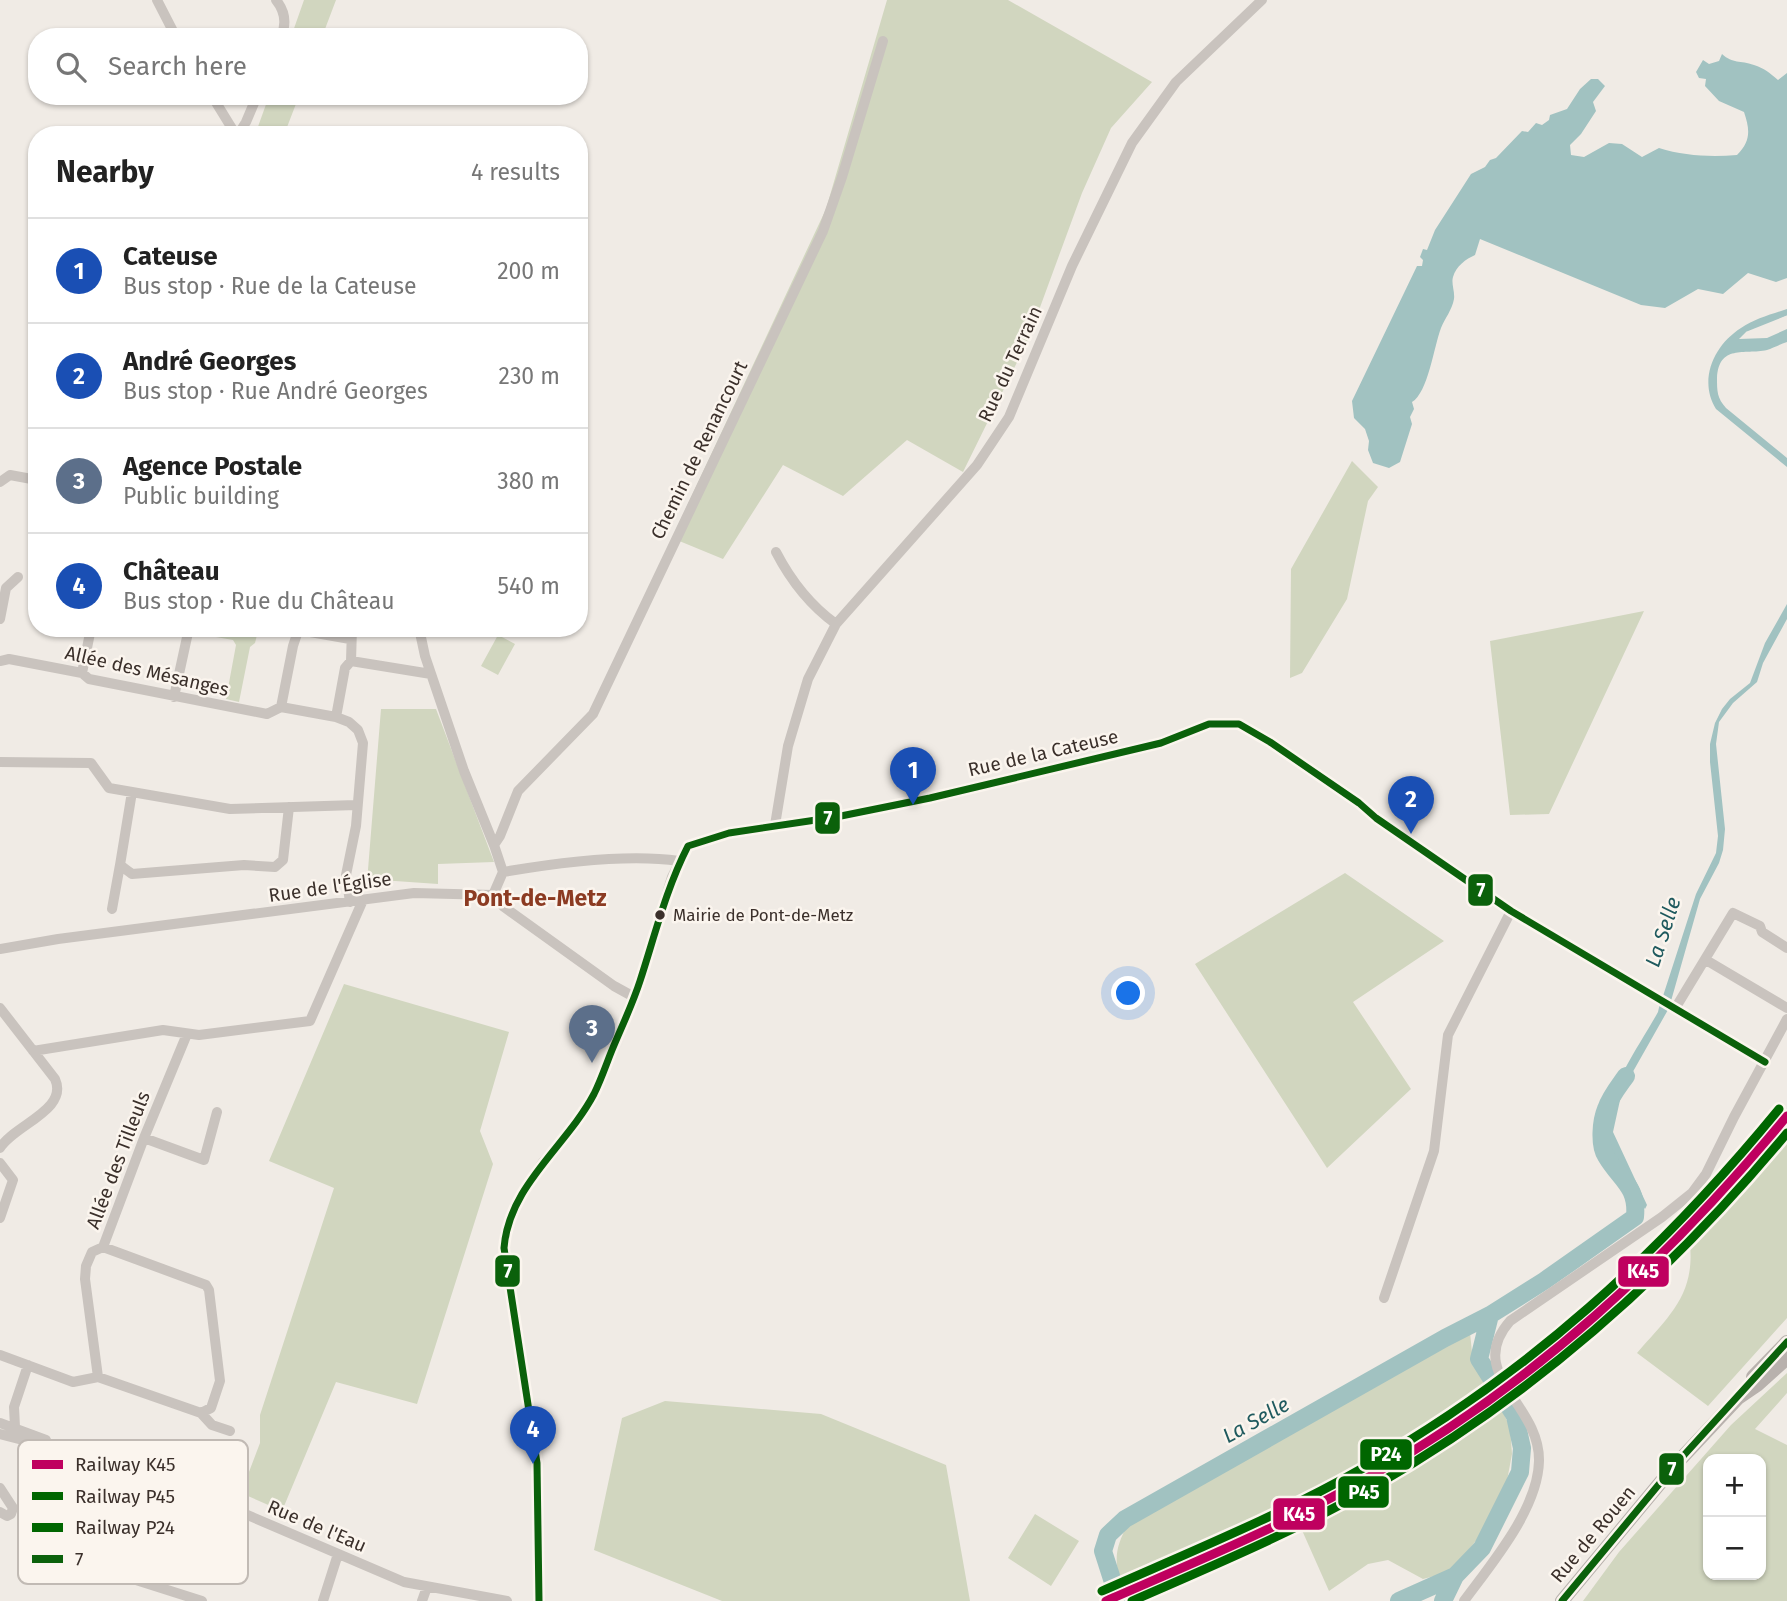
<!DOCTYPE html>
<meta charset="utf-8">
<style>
body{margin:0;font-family:"Fira Sans",sans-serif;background:#f2f2f2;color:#222}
.controls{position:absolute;right:21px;bottom:21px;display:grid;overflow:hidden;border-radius:14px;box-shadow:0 2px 5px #0004}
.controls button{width:63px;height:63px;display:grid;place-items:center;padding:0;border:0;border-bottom:2px solid #e0e0e0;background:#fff;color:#222;font:35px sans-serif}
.you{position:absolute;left:1129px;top:994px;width:24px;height:24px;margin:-18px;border:5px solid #fff;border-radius:50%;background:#1a73e8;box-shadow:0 0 0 10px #1a73e833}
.badge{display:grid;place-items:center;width:46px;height:46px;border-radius:50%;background:#d93025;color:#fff;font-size:23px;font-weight:700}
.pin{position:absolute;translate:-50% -58px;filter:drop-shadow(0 2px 4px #0008)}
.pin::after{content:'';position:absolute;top:37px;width:24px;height:21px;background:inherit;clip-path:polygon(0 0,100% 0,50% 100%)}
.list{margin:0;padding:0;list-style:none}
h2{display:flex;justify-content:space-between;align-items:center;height:91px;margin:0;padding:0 28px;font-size:30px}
h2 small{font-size:23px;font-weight:400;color:#767676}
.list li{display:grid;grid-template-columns:46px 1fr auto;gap:21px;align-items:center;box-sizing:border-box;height:105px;padding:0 28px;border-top:2px solid #e0e0e0}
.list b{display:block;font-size:26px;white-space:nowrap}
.list p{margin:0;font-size:23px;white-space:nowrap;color:#767676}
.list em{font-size:23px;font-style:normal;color:#767676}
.icon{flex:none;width:38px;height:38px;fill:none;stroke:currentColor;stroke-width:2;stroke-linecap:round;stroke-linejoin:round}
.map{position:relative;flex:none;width:1787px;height:1601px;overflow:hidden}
.search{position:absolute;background:#fff;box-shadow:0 2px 5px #0004;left:28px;top:28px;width:560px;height:77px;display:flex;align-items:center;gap:18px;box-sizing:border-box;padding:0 24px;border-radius:28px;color:#767676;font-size:26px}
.panel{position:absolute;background:#fff;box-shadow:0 2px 5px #0004;left:28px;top:126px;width:560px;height:511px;border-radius:28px}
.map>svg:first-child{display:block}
.green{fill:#d1d6bf;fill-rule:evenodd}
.water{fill:#a1c2c1}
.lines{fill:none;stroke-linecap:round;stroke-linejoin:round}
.stream{stroke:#a1c2c1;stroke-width:2.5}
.river{stroke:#a1c2c1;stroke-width:18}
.minor{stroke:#c9c3be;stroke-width:10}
.major{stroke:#b8b1ad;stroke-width:14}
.bus-1-casing{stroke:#fbf5ee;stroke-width:12}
.bus-1{stroke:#0b610b;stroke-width:7}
.rail-1-casing{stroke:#fbf5ee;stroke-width:14}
.rail-2-casing{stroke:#fbf5ee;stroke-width:14}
.rail-3-casing{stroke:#fbf5ee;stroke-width:14}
.rail-1{stroke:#bf005f;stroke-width:9}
.rail-2{stroke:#060;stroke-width:9}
.rail-3{stroke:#060;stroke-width:9}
.bus-dot{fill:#3b302b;stroke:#fbf5ee;stroke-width:2.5}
.labels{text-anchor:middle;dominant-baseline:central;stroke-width:5;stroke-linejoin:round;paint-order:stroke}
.bus-label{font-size:17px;fill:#3b302b;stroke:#fbf5ee;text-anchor:start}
.street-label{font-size:19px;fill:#3b302b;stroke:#fbf5ee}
.water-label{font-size:21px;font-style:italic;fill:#1f5a5e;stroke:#fbf5ee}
.quarter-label{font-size:23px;font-weight:bold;fill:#8c3b22;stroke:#fbf5ee}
.key{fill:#fbf5ee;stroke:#c1bab4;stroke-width:2}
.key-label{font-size:19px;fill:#3b302b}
.line-badge{stroke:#fbf5ee;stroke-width:2.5}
.badge-label{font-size:19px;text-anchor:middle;font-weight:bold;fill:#fff}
</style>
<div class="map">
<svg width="1787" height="1601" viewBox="0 0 1787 1601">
<rect width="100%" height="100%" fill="#f0ebe5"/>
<path class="green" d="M304,0H336L322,37H291Z
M887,0H1008L1152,82L1111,128L1082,193L1028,340L963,472L907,440L843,496L783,465L723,559L672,538L826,209Z
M269,96H299L284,135H255Z
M1352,461L1378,487L1368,501L1347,599L1302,673L1290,678L1291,569Z
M1644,611L1549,814L1510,815L1490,641Z
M200,628H253L257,635L255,643L250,647L239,702L226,699L236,645L233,640L199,634Z
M498,635L515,644L498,675L481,666Z
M381,709H436L494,862L438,864V884L395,881L367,882Z
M1345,873L1444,941L1353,1002L1411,1089L1327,1168L1195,964Z
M344,984L509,1032L480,1131L493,1164L417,1404L336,1382L282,1511L241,1493L260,1443V1415L334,1188L269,1161Z
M1787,1138V1318L1708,1406L1637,1353C1667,1318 1695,1296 1690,1245L1744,1188Z
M1470,1332L1473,1363L1490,1392L1330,1484L1121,1586C1114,1559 1115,1548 1128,1524Z
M1787,1373V1393L1755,1429L1787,1445V1601H1583L1619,1552L1731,1425ZM1708,1459H1761V1575H1708Z
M665,1401L821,1414L946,1465L970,1601H722L594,1550L622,1418Z
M1501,1408L1510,1427L1512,1454L1506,1486L1480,1536L1450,1572L1423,1579L1388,1560L1368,1564L1329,1591L1301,1528L1389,1482Z
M1035,1514L1079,1541L1051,1586L1008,1558Z"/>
<path class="water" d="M1722,54C1733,64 1740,60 1754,65C1764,68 1770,73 1778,80L1787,73V278L1776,282L1748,273L1723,294L1698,289L1665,308L1641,305L1480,239L1475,255C1466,259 1456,266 1453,277C1451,283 1455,292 1454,299C1452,310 1445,318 1441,328C1434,346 1428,393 1412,402L1414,409L1410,417L1412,424L1400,462L1389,468L1373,463L1368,450L1369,441L1365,429L1354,418L1352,401L1417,266H1422L1423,260L1420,257L1423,249L1427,250L1435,230L1471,174L1485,167L1490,160L1496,158L1522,131L1528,132L1536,123L1542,125L1549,120L1550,115L1567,109L1580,89L1591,79H1598L1605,86L1593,102L1596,111L1581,134L1570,145L1571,155L1584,157L1609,143L1622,144L1642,157L1659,148C1684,156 1711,157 1737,155C1751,141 1750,130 1744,112L1719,101L1705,86L1706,79L1699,78L1696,72L1703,60L1709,64L1719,61Z
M1787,309V315L1749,329L1739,339L1767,338L1787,329V342C1781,344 1773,348 1767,350C1744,355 1719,344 1717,378C1717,391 1717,398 1726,408L1787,458V467L1716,409C1698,380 1714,345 1741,328C1754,319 1772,314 1787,309Z
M1787,604V619L1763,663L1757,682L1733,703L1719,722L1716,744L1725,829L1723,850L1719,863L1700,899L1671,1001L1663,996L1696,894L1716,853L1718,836L1710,762V744L1715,723L1722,709L1730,699L1750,683L1765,643Z
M1660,1003L1669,1008L1622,1091L1613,1132L1647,1205L1645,1209C1632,1190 1607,1153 1606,1131C1604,1093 1640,1045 1658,1012Z"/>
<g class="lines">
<path class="stream" d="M1747,330L1787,314"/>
<path class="river" d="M1119,1601L1103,1551L1108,1535L1125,1519L1445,1338L1490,1315
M1399,1601L1455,1576
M1443,1601L1455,1576L1482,1548L1520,1472L1522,1448L1515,1416L1479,1359L1490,1315L1544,1281L1635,1217C1638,1186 1620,1180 1606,1156C1599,1145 1601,1121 1606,1109C1610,1097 1619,1086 1626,1076"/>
<path class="minor" d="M157,0L176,37
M276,0C285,11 287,23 281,37
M212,96L236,135
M238,135L246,122L257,96
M0,482L10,475L37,480
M776,552C790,579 811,606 836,624
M0,619L6,588L18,577
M419,628L425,656L464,771L494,845L503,872L493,895
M299,630L350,639
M0,661L9,659L82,673L89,679L267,714L281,707L336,717L349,722L358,730L363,743L356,826L346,875L350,902
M351,661L431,674
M82,673L91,628
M174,697L189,628
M281,707L293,646L299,628
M336,717L345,668L351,661L352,628
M0,762L91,763L109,788L230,809L356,805
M132,792L120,865L132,874L244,865L275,867L283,860L289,807
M775,825L788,746L808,679L836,624L977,465L1009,417L1072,266L1132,143L1176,82L1262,0
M494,845L500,836L518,791L593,714L823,231L842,177L883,41
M503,872C555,863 626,853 679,861
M112,909L120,865
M0,949L58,939L414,893L493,895L504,907L614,986L634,997
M1706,960L1787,1008
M1676,1007L1733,913L1760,926L1762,932L1787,948
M0,1008L55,1079C69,1110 14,1125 0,1148
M33,1051L163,1030L199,1035L310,1021L363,900
M144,1138L204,1160L217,1112
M0,1163L13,1180L0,1218
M103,1247L206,1285L209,1290L220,1381L211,1408L201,1413
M1384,1298L1434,1151L1448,1035L1511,911
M0,1355L73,1382L98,1377L201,1413L212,1425L230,1431
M98,1377L85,1279L86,1266L92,1252L103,1247L144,1138L187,1034
M0,1423L46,1440
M15,1427L14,1407L28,1365
M0,1434L77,1454L189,1490L404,1582L507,1601
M0,1488L13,1508L11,1514L7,1516L0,1512
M85,1571L114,1573L202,1601
M323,1601L338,1554
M422,1601L427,1587
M539,1601L537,1463L504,1248L505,1235L516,1204L543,1162L568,1134L594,1094L639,984L672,877L688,846L729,833L836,817L930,798L1161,743L1209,724H1239L1270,742L1359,803L1376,818L1511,911L1765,1062
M1464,1601C1492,1563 1538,1509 1539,1461C1540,1403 1464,1374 1510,1321L1662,1217L1692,1193L1706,1174L1734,1117L1787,1019"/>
<path class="major" d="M1753,1377L1787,1342
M1562,1601L1675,1465L1738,1398L1757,1385L1787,1358"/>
<defs>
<path id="bus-1" d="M539,1601L537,1463L504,1248C509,1185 566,1147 594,1094C600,1082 605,1068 610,1055C620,1030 632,1006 640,981C655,935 666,889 688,846L729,833L836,817L930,798L1161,743L1209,724H1239L1270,742L1359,803L1376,818L1511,911L1765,1062
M1562,1601L1675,1465L1787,1342"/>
</defs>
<use href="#bus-1" class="bus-1-casing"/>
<use href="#bus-1" class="bus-1"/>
<defs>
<path id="rail-1" d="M1106,1601C1195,1562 1285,1525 1369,1477C1534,1384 1667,1261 1787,1116"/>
<path id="rail-2" d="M1132,1601C1214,1565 1298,1530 1376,1485C1535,1394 1670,1274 1787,1133"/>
<path id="rail-3" d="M1102,1591C1190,1552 1281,1515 1365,1467C1530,1373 1659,1255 1779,1109"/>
</defs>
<use href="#rail-1" class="rail-1-casing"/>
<use href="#rail-2" class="rail-2-casing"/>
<use href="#rail-3" class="rail-3-casing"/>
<use href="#rail-1" class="rail-1"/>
<use href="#rail-2" class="rail-2"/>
<use href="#rail-3" class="rail-3"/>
</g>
<circle class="bus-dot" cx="660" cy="915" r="6"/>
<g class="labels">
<g class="bus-label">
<text x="673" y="915">Mairie de Pont-de-Metz</text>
</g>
<g class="street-label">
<text transform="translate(1010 364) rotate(-65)">Rue du Terrain</text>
<text transform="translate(699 450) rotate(-64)">Chemin de Renancourt</text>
<text transform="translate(147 671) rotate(13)">Allée des Mésanges</text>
<text transform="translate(1043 753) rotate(-13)">Rue de la Cateuse</text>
<text transform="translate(330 887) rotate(-8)">Rue de l'Église</text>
<text transform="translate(118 1160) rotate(-69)">Allée des Tilleuls</text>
<text transform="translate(317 1526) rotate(23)">Rue de l'Eau</text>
<text transform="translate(1593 1534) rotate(-50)">Rue de Rouen</text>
</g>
<g class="water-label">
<text transform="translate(1663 932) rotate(-72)">La Selle</text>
<text transform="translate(1256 1420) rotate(-29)">La Selle</text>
</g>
<g class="quarter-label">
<text x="535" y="898">Pont-de-Metz</text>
</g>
</g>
<rect x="18" y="1440" width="230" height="144" rx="10" class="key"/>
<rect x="32" y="1460" width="31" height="9" fill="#bf005f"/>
<rect x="32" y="1492" width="31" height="8" fill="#060"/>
<rect x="32" y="1523" width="31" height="9" fill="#060"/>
<rect x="32" y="1555" width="31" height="8" fill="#0b610b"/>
<g class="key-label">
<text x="75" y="1471">Railway K45</text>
<text x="75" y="1503">Railway P45</text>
<text x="75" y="1534">Railway P24</text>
<text x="75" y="1566">7</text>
</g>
<g class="line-badge">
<rect x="814" y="801" width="27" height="34" rx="7" fill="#0b610b"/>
<rect x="1467" y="873" width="27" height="34" rx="7" fill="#0b610b"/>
<rect x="494" y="1254" width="27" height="34" rx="7" fill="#0b610b"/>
<rect x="1617" y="1255" width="53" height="33" rx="7" fill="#bf005f"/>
<rect x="1359" y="1438" width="54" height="33" rx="7" fill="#060"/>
<rect x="1658" y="1452" width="27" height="34" rx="7" fill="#0b610b"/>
<rect x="1337" y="1475" width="53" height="34" rx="7" fill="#060"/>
<rect x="1272" y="1497" width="54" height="34" rx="7" fill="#bf005f"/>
</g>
<g class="badge-label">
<text x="828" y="825">7</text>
<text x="1481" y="897">7</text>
<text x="508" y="1278">7</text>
<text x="1643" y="1278">K45</text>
<text x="1386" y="1461">P24</text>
<text x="1672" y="1476">7</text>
<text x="1364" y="1499">P45</text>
<text x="1299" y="1521">K45</text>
</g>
</svg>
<div class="controls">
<button>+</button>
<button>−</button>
</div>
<div class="you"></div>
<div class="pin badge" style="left:913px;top:805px;background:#1a4fb4">1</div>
<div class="pin badge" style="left:1411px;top:834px;background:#1a4fb4">2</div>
<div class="pin badge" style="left:592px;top:1063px;background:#5c6f8a">3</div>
<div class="pin badge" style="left:533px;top:1464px;background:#1a4fb4">4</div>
<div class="search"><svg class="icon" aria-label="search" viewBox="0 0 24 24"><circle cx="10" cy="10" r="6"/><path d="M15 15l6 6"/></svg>Search here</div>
<section class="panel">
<h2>Nearby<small>4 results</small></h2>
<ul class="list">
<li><span class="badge" style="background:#1a4fb4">1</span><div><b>Cateuse</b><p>Bus stop · Rue de la Cateuse</p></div><em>200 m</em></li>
<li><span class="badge" style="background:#1a4fb4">2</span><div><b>André Georges</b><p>Bus stop · Rue André Georges</p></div><em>230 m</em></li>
<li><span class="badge" style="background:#5c6f8a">3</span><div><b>Agence Postale</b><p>Public building</p></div><em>380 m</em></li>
<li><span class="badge" style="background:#1a4fb4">4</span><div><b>Château</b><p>Bus stop · Rue du Château</p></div><em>540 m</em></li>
</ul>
</section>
</div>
